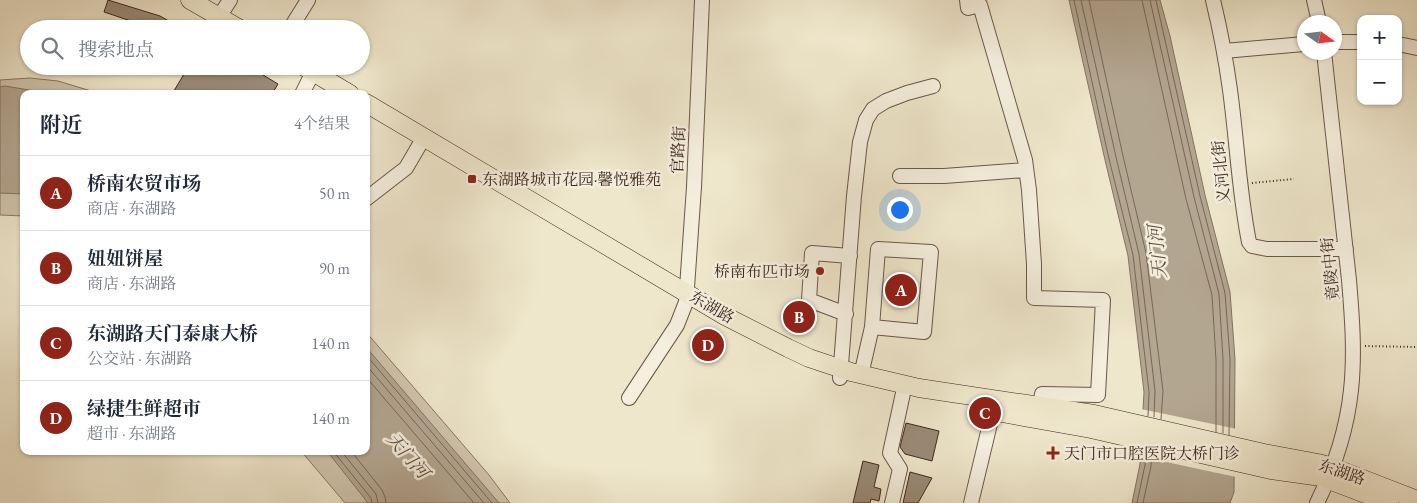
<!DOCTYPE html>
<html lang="zh">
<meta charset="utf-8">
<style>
body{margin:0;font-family:"EB Garamond","Noto Serif SC",serif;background:#f6f6f7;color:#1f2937}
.controls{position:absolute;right:15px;top:15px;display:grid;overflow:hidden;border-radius:10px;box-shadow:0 1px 4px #0004}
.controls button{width:45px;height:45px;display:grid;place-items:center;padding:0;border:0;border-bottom:1px solid #e0e1e3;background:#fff;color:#1f2937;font:25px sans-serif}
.compass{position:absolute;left:1297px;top:15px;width:45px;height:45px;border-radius:50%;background:#fff;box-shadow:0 1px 4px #0004;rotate:104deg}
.you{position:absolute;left:899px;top:209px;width:18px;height:18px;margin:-12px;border:4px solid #fff;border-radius:50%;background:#1a73e8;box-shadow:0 0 0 8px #1a73e833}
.badge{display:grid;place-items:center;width:32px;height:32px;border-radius:50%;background:#8f2418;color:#fff;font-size:16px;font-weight:700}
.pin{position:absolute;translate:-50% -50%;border:2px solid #fff;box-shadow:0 1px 5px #0006}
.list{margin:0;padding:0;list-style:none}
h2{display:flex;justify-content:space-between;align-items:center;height:65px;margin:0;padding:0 20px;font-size:21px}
h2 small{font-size:16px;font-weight:400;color:#747a83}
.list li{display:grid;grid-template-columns:32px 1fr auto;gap:15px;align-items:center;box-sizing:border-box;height:75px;padding:0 20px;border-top:1px solid #e0e1e3}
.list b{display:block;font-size:19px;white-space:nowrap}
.list p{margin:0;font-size:16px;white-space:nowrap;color:#747a83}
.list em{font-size:16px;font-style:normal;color:#747a83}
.icon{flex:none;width:28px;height:28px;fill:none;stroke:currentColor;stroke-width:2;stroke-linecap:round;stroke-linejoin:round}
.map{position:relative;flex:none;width:1417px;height:503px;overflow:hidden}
.search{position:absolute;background:#fff;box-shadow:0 1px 4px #0004;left:20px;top:20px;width:350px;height:55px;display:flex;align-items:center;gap:12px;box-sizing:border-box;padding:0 18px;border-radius:28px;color:#747a83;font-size:19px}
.panel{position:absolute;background:#fff;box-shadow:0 1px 4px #0004;left:20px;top:90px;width:350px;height:365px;border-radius:10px}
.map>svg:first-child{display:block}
.green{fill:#d1c6ae;stroke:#887666}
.water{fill:#b3a691;stroke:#847363}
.pier{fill:#efe7cc}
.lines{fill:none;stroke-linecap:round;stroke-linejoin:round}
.shore{stroke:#786658;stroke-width:1}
.building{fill:#9a8b78;stroke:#3e271e}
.minor-casing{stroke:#6a574a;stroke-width:16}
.major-casing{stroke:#3e271e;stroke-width:19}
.path{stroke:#3e271e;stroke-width:2;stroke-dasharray:1 2.5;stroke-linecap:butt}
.minor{stroke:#f5efde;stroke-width:14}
.major{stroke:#efe7cc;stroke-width:18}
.poi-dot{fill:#8f2418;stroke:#f5efde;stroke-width:2}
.labels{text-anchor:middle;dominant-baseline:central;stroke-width:5;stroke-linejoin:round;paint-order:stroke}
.street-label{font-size:16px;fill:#3e271e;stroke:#f5efde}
.poi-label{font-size:16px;fill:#3e271e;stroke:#f5efde;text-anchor:start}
.water-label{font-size:18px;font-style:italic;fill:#614d40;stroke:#f5efde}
</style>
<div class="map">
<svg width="1417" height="503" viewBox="0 0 1417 503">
<rect width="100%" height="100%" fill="#efe7cc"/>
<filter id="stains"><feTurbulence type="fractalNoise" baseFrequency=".004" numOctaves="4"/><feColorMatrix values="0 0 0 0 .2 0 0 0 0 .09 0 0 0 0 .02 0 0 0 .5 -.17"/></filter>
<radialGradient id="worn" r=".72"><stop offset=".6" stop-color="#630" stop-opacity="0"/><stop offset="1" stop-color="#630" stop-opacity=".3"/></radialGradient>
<path class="green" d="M30,78L58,81L101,94H24V216L0,215V80Z
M366,332L489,475L510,503H345L301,451H366Z"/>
<path class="water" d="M1069,0H1160L1170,36L1205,195L1230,292L1235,359L1234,492L1230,503H1132L1140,464L1144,392L1128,256L1105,160Z
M5,86L53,94H24V194L0,193V87Z
M366,347L499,503H368L327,451H366Z"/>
<path class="pier" d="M1141,409L1237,429L1236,477L1138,456Z"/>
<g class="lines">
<path class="shore" d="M1074,0L1109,159L1133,255L1149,392L1148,416
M1081,0L1116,157L1139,254L1155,391L1154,417
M1089,0L1123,156L1146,253L1163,391L1161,419
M1142,0L1186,199L1212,295L1216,360V432
M1150,0L1194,197L1219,294L1223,359V433
M1156,0L1200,196L1225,293L1230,359L1229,435
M366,355L492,503
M366,365L484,503
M366,377L474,503
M333,451L371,498L372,503
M341,451L376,494L378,503
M351,451L382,490L385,497L386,503
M1137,503L1145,465L1146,452
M1143,503L1151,466L1152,453"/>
</g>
<path class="building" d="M108,0L160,16L183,29H155L104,12Z
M189,66H248L278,84L272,94H172Z
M906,423L939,431L932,461L905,454L900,447Z
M863,461L879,465L874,487L881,489L879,501L871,499L870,503H853Z
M910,472L932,478L918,503H903Z"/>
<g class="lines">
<defs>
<path id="minor" d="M967,0L968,8L980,5L1025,160L1029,190L1034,264V298L1103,300L1098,395L1042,394L1040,406
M1213,0C1220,29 1226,60 1230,90C1237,141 1239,192 1249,242L1252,246L1267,249H1346
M1314,0L1319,22
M219,17L230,0
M290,29L308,0
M1334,42H1361
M1398,44L1417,48
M1224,51L1304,44
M302,94L310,78
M900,176H944L1026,170
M366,199L406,168L420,144
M846,314L809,300L812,253L850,256
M861,375L872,327L878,249L931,252L924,332L872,327
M840,378L854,196L860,142L866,120L873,109L886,101L907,93L933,86
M629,398L677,325L686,302L694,187L702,0
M892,503L900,469L890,453L905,384
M971,503L995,403
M1317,503C1334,468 1347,429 1351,390C1355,353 1352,316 1349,280L1324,52"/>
<path id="major" d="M190,0L240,29
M303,66L350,94
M366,103L725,316L788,348L809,358L851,372L919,388L952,393L1094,414L1264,453L1318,463L1332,467L1417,500
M980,409L1091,429L1271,470L1321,477L1389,503"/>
</defs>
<use href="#minor" class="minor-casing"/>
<use href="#major" class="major-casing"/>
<path class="path" d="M1252,183L1294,179
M1365,346L1417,347"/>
<use href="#minor" class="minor"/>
<use href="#major" class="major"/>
</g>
<g class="poi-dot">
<rect x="467" y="174" width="10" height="10" rx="2.5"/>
<circle cx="820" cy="271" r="5"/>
<path d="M1050.5 445.5h5v5h5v5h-5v5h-5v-5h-5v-5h5z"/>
</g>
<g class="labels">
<g class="street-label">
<text transform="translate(678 150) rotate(-87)">官路街</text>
<text transform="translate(1221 172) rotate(-96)">义河北街</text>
<text transform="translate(1330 269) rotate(-96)">竟陵中街</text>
<text transform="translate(712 307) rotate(30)">东湖路</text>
<text transform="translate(1342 472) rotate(19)">东湖路</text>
</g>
<g class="poi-label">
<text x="482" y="179">东湖路城市花园·馨悦雅苑</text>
<text x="810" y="271" text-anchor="end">桥南布匹市场</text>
<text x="1064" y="453">天门市口腔医院大桥门诊</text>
</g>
<g class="water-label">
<text transform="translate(1157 252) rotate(-96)">天门河</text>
<text transform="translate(408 455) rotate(49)">天门河</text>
</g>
</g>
<rect width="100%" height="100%" filter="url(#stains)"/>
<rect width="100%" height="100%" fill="url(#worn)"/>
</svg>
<div class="controls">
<button>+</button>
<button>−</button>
</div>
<svg class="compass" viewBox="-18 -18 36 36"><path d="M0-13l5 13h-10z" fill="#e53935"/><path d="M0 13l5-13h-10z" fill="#747a83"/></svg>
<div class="you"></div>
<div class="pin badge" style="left:901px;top:290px">A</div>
<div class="pin badge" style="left:799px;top:317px">B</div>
<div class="pin badge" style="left:985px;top:413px">C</div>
<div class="pin badge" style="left:708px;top:345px">D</div>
<div class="search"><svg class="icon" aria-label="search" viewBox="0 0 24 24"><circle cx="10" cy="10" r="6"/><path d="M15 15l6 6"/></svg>搜索地点</div>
<section class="panel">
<h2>附近<small>4个结果</small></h2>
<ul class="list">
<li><span class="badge">A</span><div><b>桥南农贸市场</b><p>商店 · 东湖路</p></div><em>50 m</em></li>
<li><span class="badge">B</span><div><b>妞妞饼屋</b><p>商店 · 东湖路</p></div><em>90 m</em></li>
<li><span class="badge">C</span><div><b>东湖路天门泰康大桥</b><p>公交站 · 东湖路</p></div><em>140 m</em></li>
<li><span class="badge">D</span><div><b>绿捷生鲜超市</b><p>超市 · 东湖路</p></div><em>140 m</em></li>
</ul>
</section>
</div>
